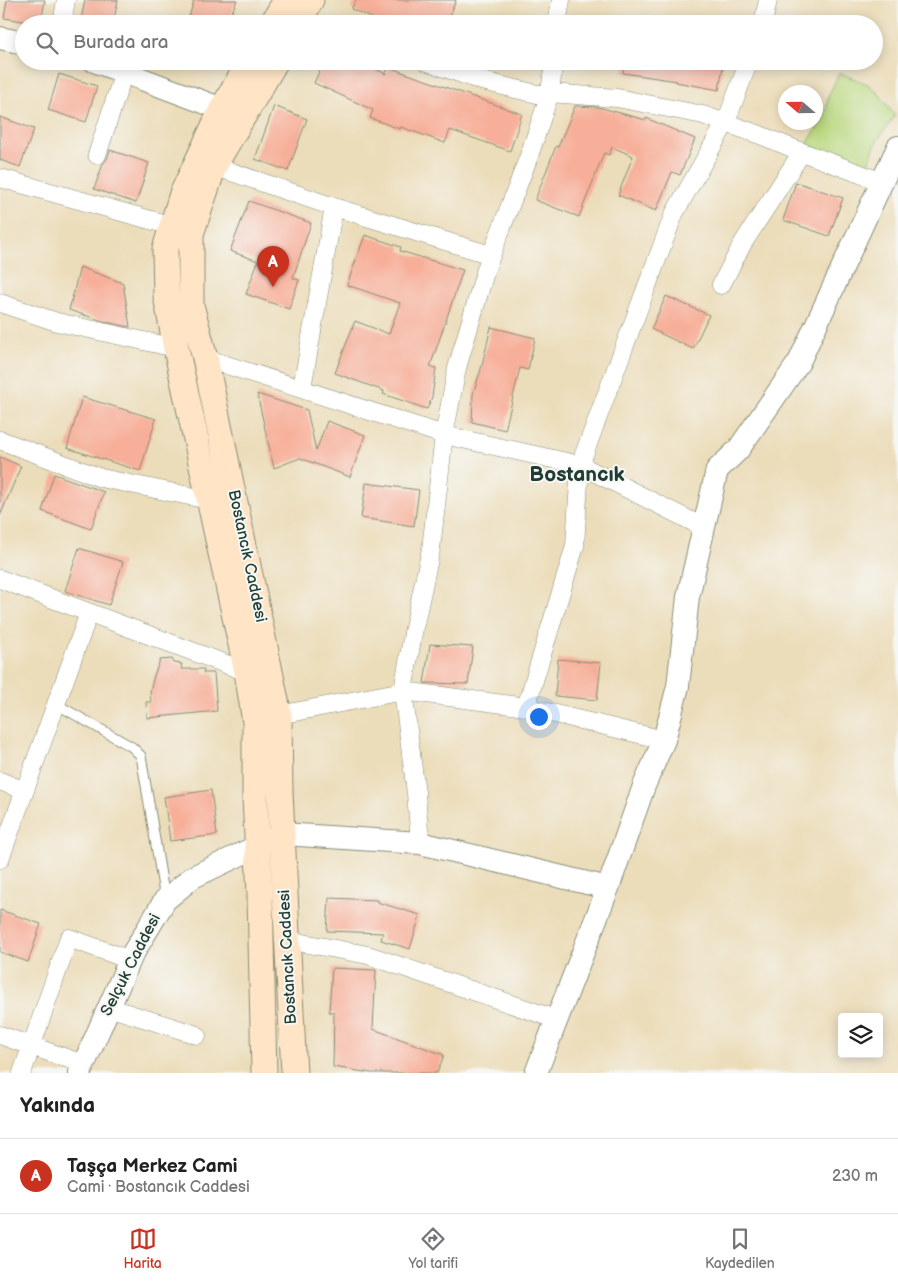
<!DOCTYPE html>
<html lang="tr">
<meta charset="utf-8">
<style>
body{margin:0;font-family:"Balsamiq Sans",sans-serif;background:#f6f6f6;color:#202124}
.controls{position:absolute;right:15px;bottom:15px;display:grid;overflow:hidden;border-radius:5px;box-shadow:0 2px 12px #0003}
.controls button{width:45px;height:45px;display:grid;place-items:center;padding:0;border:0;border-bottom:1px solid #e0e0e0;background:#fff;color:#202124;font:25px sans-serif}
.compass{position:absolute;left:778px;top:85px;width:45px;height:45px;border-radius:50%;background:#fff;box-shadow:0 2px 12px #0003;rotate:290deg}
.you{position:absolute;left:538px;top:716px;width:18px;height:18px;margin:-12px;border:4px solid #fff;border-radius:50%;background:#1a73e8;box-shadow:0 0 0 8px #1a73e833}
.badge{display:grid;place-items:center;width:32px;height:32px;border-radius:50%;background:#c8321e;color:#fff;font-size:16px;font-weight:700}
.pin{position:absolute;translate:-50% -41px;filter:drop-shadow(0 1px 2px #0008)}
.pin::after{content:'';position:absolute;top:26px;width:18px;height:15px;background:inherit;clip-path:polygon(0 0,100% 0,50% 100%)}
.list{margin:0;padding:0;list-style:none}
h2{display:flex;justify-content:space-between;align-items:center;height:65px;margin:0;padding:0 20px;font-size:21px}
h2 small{font-size:16px;font-weight:400;color:#757577}
.list li{display:grid;grid-template-columns:32px 1fr auto;gap:15px;align-items:center;box-sizing:border-box;height:75px;padding:0 20px;border-top:1px solid #e0e0e0}
.list b{display:block;font-size:19px;white-space:nowrap}
.list p{margin:0;font-size:16px;white-space:nowrap;color:#757577}
.list em{font-size:16px;font-style:normal;color:#757577}
.icon{flex:none;width:28px;height:28px;fill:none;stroke:currentColor;stroke-width:2;stroke-linecap:round;stroke-linejoin:round}
.map{position:relative;flex:none;width:898px;height:1073px;overflow:hidden}
.search{position:absolute;background:#fff;box-shadow:0 2px 12px #0003;left:15px;right:15px;top:15px;height:55px;display:flex;align-items:center;gap:12px;box-sizing:border-box;padding:0 18px;border-radius:28px;color:#757577;font-size:19px}
.sheet{height:140px;background:#fff}
nav{display:flex;justify-content:space-around;align-items:center;box-sizing:border-box;height:70px;border-top:1px solid #e0e0e0;background:#fff;font-size:14px;color:#757577}
nav a{display:grid;justify-items:center;gap:2px}
nav .on{color:#c8321e}
.map>svg:first-child{display:block}
.green{fill:#bad87f;stroke:#6c8a5a}
.building{fill:#f7af99}
.lines{fill:none;stroke-linecap:round;stroke-linejoin:round}
.service-casing{stroke:#868d77;stroke-width:11}
.minor-casing{stroke:#868d77;stroke-width:19}
.tertiary-casing{stroke:#868d77;stroke-width:24}
.secondary-casing{stroke:#868d77;stroke-width:27}
.service{stroke:#fff;stroke-width:9}
.minor{stroke:#fff;stroke-width:18}
.tertiary{stroke:#fff;stroke-width:22}
.secondary{stroke:#ffe4c6;stroke-width:25}
.labels{text-anchor:middle;dominant-baseline:central;stroke-width:4;stroke-linejoin:round;paint-order:stroke}
.street-label{font-size:16px;fill:#1f3d34;stroke:#f6f6f2}
.district-label{font-size:21px;font-weight:bold;fill:#1f3d34;stroke:#f6f6f2}
</style>
<div class="map">
<svg width="898" height="1073" viewBox="0 0 898 1073">
<rect width="100%" height="100%" fill="#f6f6f2"/>
<filter id="ink" filterUnits="userSpaceOnUse"><feTurbulence type="fractalNoise" baseFrequency=".02" numOctaves="2"/><feDisplacementMap in="SourceGraphic" scale="10" xChannelSelector="R" yChannelSelector="G"/><feConvolveMatrix kernelMatrix="1 2 1 2 8 2 1 2 1" color-interpolation-filters="sRGB"/></filter>
<filter id="wash" filterUnits="userSpaceOnUse"><feTurbulence type="fractalNoise" baseFrequency=".0096" numOctaves="4" result="noise"/><feDisplacementMap in="SourceGraphic" scale="20" xChannelSelector="R" yChannelSelector="G"/><feGaussianBlur stdDeviation="1.12" result="paint"/><feColorMatrix in="noise" values="0 0 0 0 0 0 0 0 0 0 0 0 0 0 0 0 0 1.4 0 .05"/><feComposite in="paint" operator="in"/></filter>
<g filter="url(#wash)">
<rect width="100%" height="100%" fill="#ecddba"/>
<path class="green" d="M839,73L868,84L879,94L895,116L877,141L866,168L838,160L807,144L825,116L828,97Z"/>
<g id="blocks">
<path class="building" d="M7,0H45L41,24L4,18Z
M85,0H118L113,24H80Z
M194,0H237L227,24H187Z
M356,0H456L447,24H386L351,9Z
M324,61H359L386,74L388,67L522,114L510,151L450,130L445,143L401,127L400,129L370,118L373,110L314,83Z
M624,61H724L719,90L676,82L677,81L623,73Z
M59,74L97,86L86,122L48,110Z
M274,106L307,119L288,171L255,159Z
M575,106L598,107L646,120V118L695,139L680,175L672,172L656,211L618,195L633,156L612,147L609,155L604,153L579,217L535,200L556,146L558,147Z
M0,117L34,129L20,167L0,160Z
M110,150L149,163L136,203L94,189L103,164L107,159Z
M796,182L843,198L829,236L783,220Z
M249,201L311,223L293,278L299,280L289,309L246,294L258,261L230,251Z
M365,235L401,247L400,251L463,270L430,367L436,368L432,397L427,409L383,394L384,391L335,373L355,321L389,334L400,303L347,285Z
M80,267L123,283L130,327L106,322L69,310Z
M666,296L709,315L693,349L651,329Z
M491,327L535,338L528,370L520,368L505,430L472,422L473,394L481,369Z
M257,394L307,410L316,451L327,421L365,435L350,477L300,458L274,468Z
M82,397L156,419L140,471L67,448Z
M0,457L21,466L0,516Z
M54,474L104,492L91,529L42,511Z
M366,483L419,490L414,526L361,518Z
M79,548L123,562L109,605L65,591Z
M430,644L473,647L468,684L424,683Z
M172,659L174,663L182,664L181,669H204L203,673H214L217,711L147,718L146,702H151L150,691L154,676L160,660Z
M558,659L601,663L597,700L555,696Z
M211,790L217,835L170,841L164,797Z
M329,898L377,900V902L420,915L410,949L381,940L383,933L327,931Z
M0,910L41,924L28,962L0,952Z
M332,968L376,970L373,1029L444,1055L437,1073H371L333,1067L334,1012H329Z"/>
</g>
</g>
<g filter="url(#ink)">
<use href="#blocks" fill-opacity="0" stroke="#868d77" stroke-width="1"/>
<g class="lines">
<defs>
<path id="service" d="M56,704L132,747L141,756L165,899"/>
<path id="minor" d="M62,24L66,0
M557,24L561,0
M763,24L768,0
M425,61L482,81L537,94L550,93L617,98L703,115L760,135L802,152L882,182
M97,155L124,72
M214,166L334,207L491,255
M0,178L172,226
M721,285L743,243L802,152
M0,303L57,322L176,348
M205,358L444,435L580,465L705,528
M302,388L334,207
M0,440L101,478L209,500
M0,579L247,672
M526,707L575,546L580,465L674,214L726,122L749,61
M279,715L403,691L526,707L664,740
M0,781L25,791
M420,843L416,793L403,691L413,633L431,549L444,435L457,368L486,269L529,156L550,93L554,61
M0,859L89,613
M287,940L368,955L558,1020
M108,1007L197,1035
M0,1035L83,1064
M22,1073L69,938L130,960"/>
<path id="tertiary" d="M0,38L24,43
M94,61L222,109
M80,1073L132,955L165,900L193,877L283,834L420,843L608,888
M536,1073L608,888L644,786L664,740L678,686L688,597L717,470L738,450L799,362L898,147"/>
<path id="secondary" d="M272,24L286,0
M298,24L311,0
M250,61L222,109L182,194L165,249L166,296L176,348L247,672L255,722V798L260,894L264,1073
M276,61L214,166L191,234V305L205,358L279,715L280,792L294,1073"/>
</defs>
<use href="#service" class="service-casing"/>
<use href="#minor" class="minor-casing"/>
<use href="#tertiary" class="tertiary-casing"/>
<use href="#secondary" class="secondary-casing"/>
<use href="#service" class="service"/>
<use href="#minor" class="minor"/>
<use href="#tertiary" class="tertiary"/>
<use href="#secondary" class="secondary"/>
</g>
</g>
<g class="labels">
<g class="street-label">
<text transform="translate(247 556) rotate(78)">Bostancık Caddesi</text>
<text transform="translate(288 957) rotate(-93)">Bostancık Caddesi</text>
<text transform="translate(131 965) rotate(-63)">Selçuk Caddesi</text>
</g>
<g class="district-label">
<text x="577" y="474">Bostancık</text>
</g>
</g>
</svg>
<div class="controls">
<button><svg class="icon" aria-label="layers" viewBox="0 0 24 24"><path d="M12 4l9 5-9 5-9-5zM3 14l9 5 9-5"/></svg></button>
</div>
<svg class="compass" viewBox="-18 -18 36 36"><path d="M0-13l5 13h-10z" fill="#e53935"/><path d="M0 13l5-13h-10z" fill="#757577"/></svg>
<div class="you"></div>
<div class="pin badge" style="left:273px;top:287px">A</div>
<div class="search"><svg class="icon" aria-label="search" viewBox="0 0 24 24"><circle cx="10" cy="10" r="6"/><path d="M15 15l6 6"/></svg>Burada ara</div>
</div>
<section class="sheet">
<h2>Yakında<small></small></h2>
<ul class="list">
<li><span class="badge">A</span><div><b>Taşça Merkez Cami</b><p>Cami · Bostancık Caddesi</p></div><em>230 m</em></li>
</ul>
</section>
<nav>
<a class="on"><svg class="icon" aria-label="map" viewBox="0 0 24 24"><path d="M3 6l6-2 6 2 6-2v14l-6 2-6-2-6 2zM9 4v14M15 6v14"/></svg>Harita</a>
<a><svg class="icon" aria-label="directions" viewBox="0 0 24 24"><path d="M12 3l9 9-9 9-9-9zM9 14v-3h6M13 9l2 2-2 2"/></svg>Yol tarifi</a>
<a><svg class="icon" aria-label="saved" viewBox="0 0 24 24"><path d="M7 4h10v16l-5-4-5 4z"/></svg>Kaydedilen</a>
</nav>
